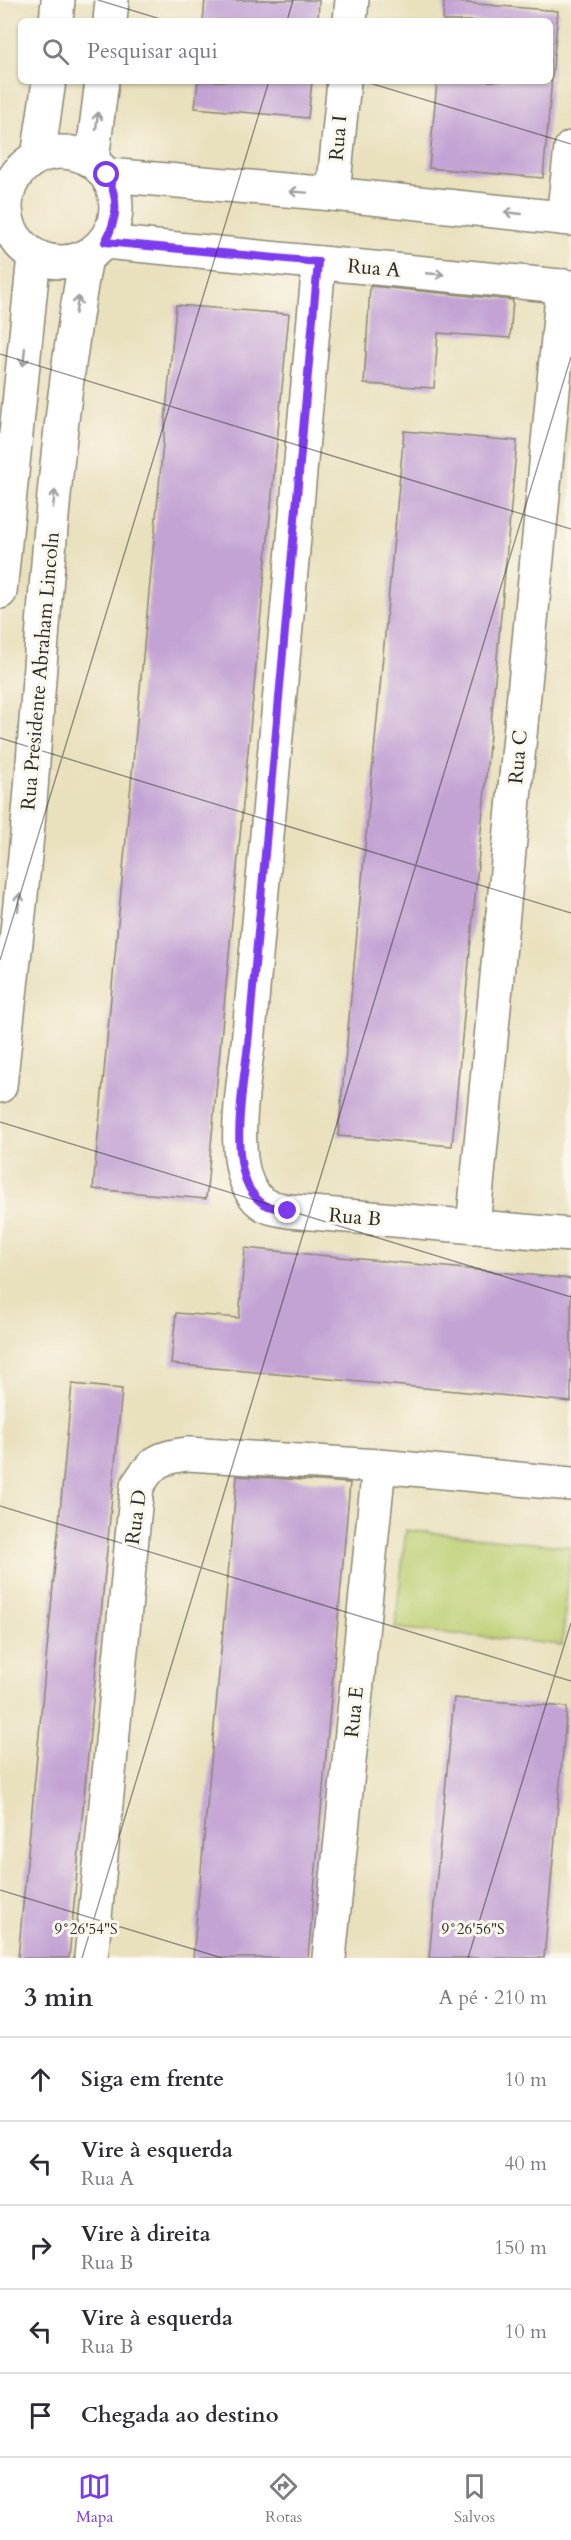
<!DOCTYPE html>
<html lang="pt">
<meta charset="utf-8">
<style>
body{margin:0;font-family:Cardo,serif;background:#f2f2f3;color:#2b2b33}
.stop{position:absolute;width:18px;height:18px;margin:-14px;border:4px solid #7c3aed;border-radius:50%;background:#fff}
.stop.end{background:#7c3aed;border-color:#fff;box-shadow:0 2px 6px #0008}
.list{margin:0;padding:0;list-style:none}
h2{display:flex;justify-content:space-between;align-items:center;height:78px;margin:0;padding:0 24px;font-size:26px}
h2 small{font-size:20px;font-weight:400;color:#7c7c81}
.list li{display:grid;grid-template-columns:39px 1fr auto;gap:18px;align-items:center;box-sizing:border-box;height:84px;padding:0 24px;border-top:2px solid #e1e1e2}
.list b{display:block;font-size:22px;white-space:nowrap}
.list p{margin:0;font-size:20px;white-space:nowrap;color:#7c7c81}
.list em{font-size:20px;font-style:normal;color:#7c7c81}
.icon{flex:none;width:33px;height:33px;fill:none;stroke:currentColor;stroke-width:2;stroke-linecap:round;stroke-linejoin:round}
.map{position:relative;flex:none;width:571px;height:1958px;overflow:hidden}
.search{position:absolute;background:#fff;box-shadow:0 2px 4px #0004;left:18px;right:18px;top:18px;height:66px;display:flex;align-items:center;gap:15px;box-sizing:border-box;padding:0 21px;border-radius:9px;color:#7c7c81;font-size:22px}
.sheet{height:498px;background:#fff}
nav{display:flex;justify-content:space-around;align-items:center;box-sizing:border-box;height:84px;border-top:2px solid #e1e1e2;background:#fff;font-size:16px;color:#7c7c81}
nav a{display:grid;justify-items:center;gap:3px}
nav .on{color:#7c3aed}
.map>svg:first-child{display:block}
.green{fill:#bccf72;stroke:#747d4e;stroke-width:1.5}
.building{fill:#c3a3d4}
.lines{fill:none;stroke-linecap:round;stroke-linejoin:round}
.minor-casing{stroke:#8a8674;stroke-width:36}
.tertiary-casing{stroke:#8a8674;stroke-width:36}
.minor{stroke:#fff;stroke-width:33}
.tertiary{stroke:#fff;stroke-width:33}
.oneway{stroke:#a0a0a0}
.route{stroke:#7c3aed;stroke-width:8}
.ticks{fill:none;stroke:#2b2b2b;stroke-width:1.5;stroke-opacity:0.45}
.labels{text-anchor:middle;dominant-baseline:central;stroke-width:6;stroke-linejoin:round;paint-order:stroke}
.street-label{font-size:20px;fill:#2b2b2b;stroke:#fbf7ec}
.ticks-label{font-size:15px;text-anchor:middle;fill:#2b2b2b;stroke:#fbf7ec;stroke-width:6;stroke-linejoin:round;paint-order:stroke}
</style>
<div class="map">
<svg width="571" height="1958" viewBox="0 0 571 1958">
<rect width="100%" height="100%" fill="#fbf7ec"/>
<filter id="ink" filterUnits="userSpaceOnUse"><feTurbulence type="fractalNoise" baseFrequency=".0167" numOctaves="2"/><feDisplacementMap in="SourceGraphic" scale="12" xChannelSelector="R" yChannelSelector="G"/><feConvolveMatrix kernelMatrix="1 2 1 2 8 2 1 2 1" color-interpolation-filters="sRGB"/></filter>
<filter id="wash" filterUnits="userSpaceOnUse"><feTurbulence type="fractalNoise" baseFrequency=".008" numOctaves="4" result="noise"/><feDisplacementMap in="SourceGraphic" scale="24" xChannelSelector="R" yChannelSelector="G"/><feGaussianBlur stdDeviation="1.35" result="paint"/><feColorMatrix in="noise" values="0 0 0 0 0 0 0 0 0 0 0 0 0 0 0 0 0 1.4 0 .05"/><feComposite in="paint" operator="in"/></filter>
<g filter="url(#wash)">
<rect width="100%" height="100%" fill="#e9e0bd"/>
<path class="green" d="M406,1530L571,1547L562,1645L395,1628Z"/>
<g id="blocks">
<path class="building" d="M205,0H319L318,21H203Z
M444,1L558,11L543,178L429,168L437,81H550V21H443Z
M198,81H312L308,118L195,108Z
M370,286L513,300L510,338L438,333L434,388L364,384Z
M176,305L289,314L206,1199L93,1189Z
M404,431L517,441L452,1146L338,1136Z
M245,1248L571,1279V1402L171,1364L176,1313L239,1318Z
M72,1384L122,1389L69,1958H18Z
M237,1476L350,1483L308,1958H193Z
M454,1698L567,1707L544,1958H429Z"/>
</g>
</g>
<g filter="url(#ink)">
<use href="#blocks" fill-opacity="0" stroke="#8a8674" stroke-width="1.5"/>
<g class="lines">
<defs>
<path id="minor" d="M350,21L352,0
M333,194L344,81
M563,218L571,148
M319,263L248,1044C244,1083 225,1176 262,1203C268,1208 280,1209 288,1211L571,1235
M473,1227L563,286
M91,1958L137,1486C152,1462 159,1457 188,1454L379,1466L571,1484
M329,1958L379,1466"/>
<path id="tertiary" d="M56,21L58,0
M110,21L112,0
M6 207a55 55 0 1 1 110 0a55 55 0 1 1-110 0Z
M38,157L49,81
M92,160L102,81
M107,175L333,194L571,219
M105,242L571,287
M0,592L34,256
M0,1086C10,991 22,897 30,802C44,620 53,437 86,257"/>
</defs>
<use href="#minor" class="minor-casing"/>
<use href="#tertiary" class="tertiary-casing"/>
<use href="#minor" class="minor"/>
<use href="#tertiary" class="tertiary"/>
</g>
<defs><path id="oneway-shaft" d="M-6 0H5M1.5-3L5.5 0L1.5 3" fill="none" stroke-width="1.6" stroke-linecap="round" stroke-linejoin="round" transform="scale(1.5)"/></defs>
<g class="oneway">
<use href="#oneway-shaft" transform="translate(97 121) rotate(-83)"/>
<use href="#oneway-shaft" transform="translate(298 192) rotate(-176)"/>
<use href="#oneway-shaft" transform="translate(513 213) rotate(-174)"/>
<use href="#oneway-shaft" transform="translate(435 274) rotate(5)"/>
<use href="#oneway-shaft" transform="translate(77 305) rotate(-80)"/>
<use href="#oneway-shaft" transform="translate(24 357) rotate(96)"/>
<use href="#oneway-shaft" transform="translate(54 499) rotate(-83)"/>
<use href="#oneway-shaft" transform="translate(19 902) rotate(-84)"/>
</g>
</g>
<g class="lines" filter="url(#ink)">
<path class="route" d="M107,175C119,200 118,218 105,242L318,262L248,1044C244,1083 224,1176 262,1203C268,1208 280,1209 288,1211"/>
</g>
<path class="ticks" d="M98,0L167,21M287,21L293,0M363,81L571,144M0,354L571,529M0,738L571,913M0,960L269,81M0,1122L571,1297M0,1506L571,1681M0,1890L222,1958M82,1958L571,357M468,1958L571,1623"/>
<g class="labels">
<g class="street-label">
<text transform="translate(338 138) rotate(-85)">Rua I</text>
<text transform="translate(374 268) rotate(5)">Rua A</text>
<text transform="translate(40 671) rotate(-85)">Rua Presidente Abraham Lincoln</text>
<text transform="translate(518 757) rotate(-85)">Rua C</text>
<text transform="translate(355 1217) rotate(5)">Rua B</text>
<text transform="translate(136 1517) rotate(-82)">Rua D</text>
<text transform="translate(354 1712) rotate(-84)">Rua E</text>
</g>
</g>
<g class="ticks-label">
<text x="86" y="1934">9°26'54"S</text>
<text x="473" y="1934">9°26'56"S</text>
</g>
</svg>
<div class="stop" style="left:107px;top:175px"></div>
<div class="stop end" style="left:288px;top:1211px"></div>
<div class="search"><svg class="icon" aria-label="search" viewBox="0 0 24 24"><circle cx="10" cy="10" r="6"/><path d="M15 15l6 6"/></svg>Pesquisar aqui</div>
</div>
<section class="sheet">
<h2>3 min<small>A pé · 210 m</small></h2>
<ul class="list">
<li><svg class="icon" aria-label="ahead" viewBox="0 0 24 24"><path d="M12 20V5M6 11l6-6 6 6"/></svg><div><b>Siga em frente</b></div><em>10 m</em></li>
<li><svg class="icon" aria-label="left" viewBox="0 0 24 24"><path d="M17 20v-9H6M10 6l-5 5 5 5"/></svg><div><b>Vire à esquerda</b><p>Rua A</p></div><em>40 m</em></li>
<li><svg class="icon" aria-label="right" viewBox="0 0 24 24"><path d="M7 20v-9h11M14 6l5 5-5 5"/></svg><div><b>Vire à direita</b><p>Rua B</p></div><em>150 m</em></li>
<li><svg class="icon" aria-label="left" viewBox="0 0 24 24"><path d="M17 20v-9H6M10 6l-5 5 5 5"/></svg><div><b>Vire à esquerda</b><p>Rua B</p></div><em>10 m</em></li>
<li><svg class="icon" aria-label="arrive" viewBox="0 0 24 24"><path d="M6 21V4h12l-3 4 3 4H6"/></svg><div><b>Chegada ao destino</b></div></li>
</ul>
</section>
<nav>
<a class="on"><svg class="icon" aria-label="map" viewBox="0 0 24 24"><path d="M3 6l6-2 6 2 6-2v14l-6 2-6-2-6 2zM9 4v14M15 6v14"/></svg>Mapa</a>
<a><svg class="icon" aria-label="directions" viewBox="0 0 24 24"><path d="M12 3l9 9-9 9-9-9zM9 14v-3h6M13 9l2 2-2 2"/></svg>Rotas</a>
<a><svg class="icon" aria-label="saved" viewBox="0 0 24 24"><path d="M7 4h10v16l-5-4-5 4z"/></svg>Salvos</a>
</nav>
